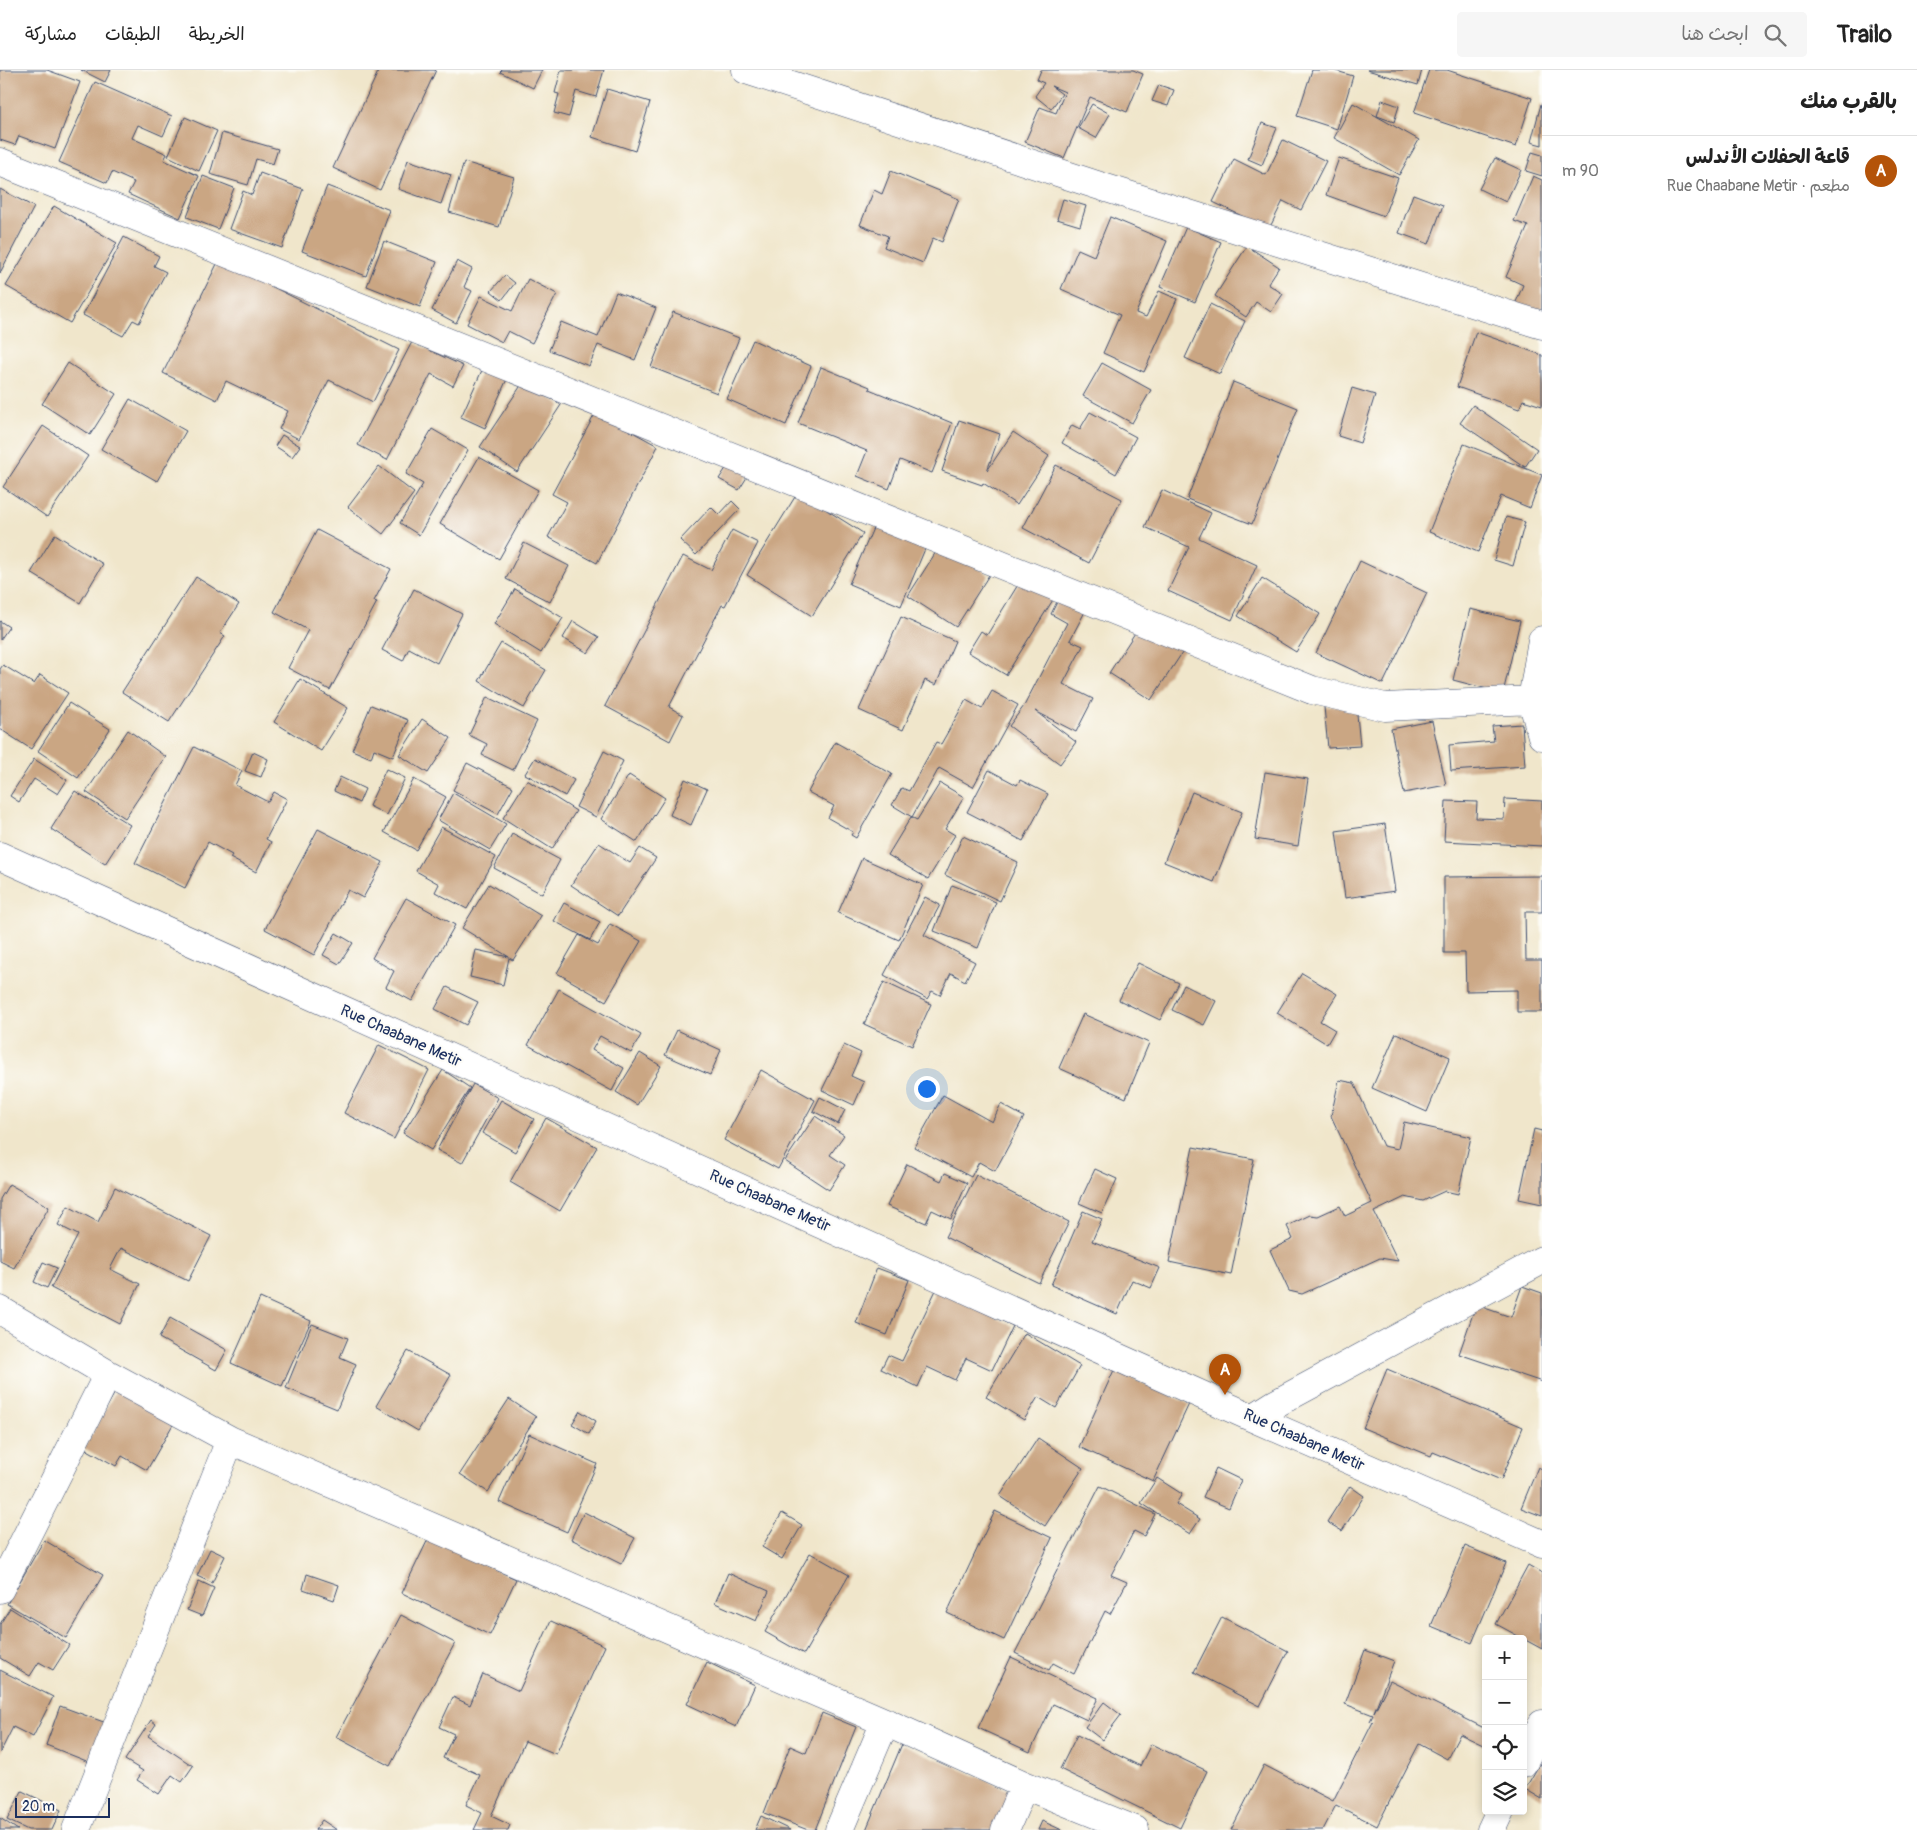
<!DOCTYPE html>
<html lang="ar">
<meta charset="utf-8">
<style>
body{margin:0;font-family:Pangolin,"Playpen Sans Arabic",sans-serif;background:#f6f6f6;color:#222;direction:rtl}
.controls{position:absolute;right:15px;bottom:15px;display:grid;overflow:hidden;border-radius:5px;box-shadow:0 2px 8px #0003}
.controls button{width:45px;height:45px;display:grid;place-items:center;padding:0;border:0;border-bottom:1px solid #e0e0e0;background:#fff;color:#222;font:25px sans-serif}
.scale{position:absolute;left:15px;bottom:12px;width:95px;box-sizing:border-box;padding-left:5px;border:2px solid #1b2f5e;border-top:0;font-size:14px;line-height:18px;white-space:nowrap;color:#1b2f5e;-webkit-text-stroke:4px #fdfcf7;paint-order:stroke}
.you{position:absolute;left:926px;top:1018px;width:18px;height:18px;margin:-12px;border:4px solid #fff;border-radius:50%;background:#1a73e8;box-shadow:0 0 0 8px #1a73e833}
.badge{display:grid;place-items:center;width:32px;height:32px;border-radius:50%;background:#b45309;color:#fff;font-size:16px;font-weight:700}
.pin{position:absolute;translate:-50% -41px;filter:drop-shadow(0 1px 2px #0008)}
.pin::after{content:'';position:absolute;top:26px;width:18px;height:15px;background:inherit;clip-path:polygon(0 0,100% 0,50% 100%)}
.list{margin:0;padding:0;list-style:none}
h2{display:flex;justify-content:space-between;align-items:center;height:65px;margin:0;padding:0 20px;font-size:21px}
h2 small{font-size:16px;font-weight:400;color:#767676}
.list li{display:grid;grid-template-columns:32px 1fr auto;gap:15px;align-items:center;box-sizing:border-box;height:70px;padding:0 20px;border-top:1px solid #e0e0e0}
.list b{display:block;font-size:19px;white-space:nowrap}
.list p{margin:0;font-size:16px;white-space:nowrap;color:#767676}
.list em{font-size:16px;font-style:normal;color:#767676}
.icon{flex:none;width:28px;height:28px;fill:none;stroke:currentColor;stroke-width:2;stroke-linecap:round;stroke-linejoin:round}
.map{position:relative;flex:none;width:1542px;height:1760px;overflow:hidden;direction:ltr}
header{display:flex;align-items:center;gap:30px;box-sizing:border-box;height:70px;padding:0 25px;background:#fff;border-bottom:1px solid #e0e0e0}
header strong{font-size:24px}
nav{display:flex;gap:28px;margin-inline-start:auto;font-size:18px}
.search{width:350px;height:45px;background:#f6f6f6;display:flex;align-items:center;gap:12px;box-sizing:border-box;padding:0 18px;border-radius:5px;color:#767676;font-size:19px}
main{display:flex}
aside{flex:1;background:#fff}
.map>svg:first-child{display:block}
.building{fill:#caa683}
.lines{fill:none;stroke-linecap:round;stroke-linejoin:round}
.minor-casing{stroke:#3b4a6e;stroke-width:29}
.minor{stroke:#fff;stroke-width:28}
.labels{text-anchor:middle;dominant-baseline:central;stroke-width:4.5;stroke-linejoin:round;paint-order:stroke}
.street-label{font-size:16px;fill:#1b2f5e;stroke:#fdfcf7}
</style>
<header>
<strong>Trailo</strong>
<div class="search"><svg class="icon" aria-label="search" viewBox="0 0 24 24"><circle cx="10" cy="10" r="6"/><path d="M15 15l6 6"/></svg>ابحث هنا</div>
<nav><a>الخريطة</a><a>الطبقات</a><a>مشاركة</a></nav>
</header>
<main>
<aside>
<h2>بالقرب منك<small></small></h2>
<ul class="list">
<li><span class="badge">A</span><div><b>قاعة الحفلات الأندلس</b><p>مطعم · Rue Chaabane Metir</p></div><em>90 m</em></li>
</ul>
</aside>
<div class="map">
<svg width="1542" height="1760" viewBox="0 0 1542 1760">
<rect width="100%" height="100%" fill="#fdfcf7"/>
<filter id="ink" filterUnits="userSpaceOnUse"><feTurbulence type="fractalNoise" baseFrequency=".02" numOctaves="2"/><feDisplacementMap in="SourceGraphic" scale="10" xChannelSelector="R" yChannelSelector="G"/><feConvolveMatrix kernelMatrix="1 2 1 2 8 2 1 2 1" color-interpolation-filters="sRGB"/></filter>
<filter id="wash" filterUnits="userSpaceOnUse"><feTurbulence type="fractalNoise" baseFrequency=".0096" numOctaves="4" result="noise"/><feDisplacementMap in="SourceGraphic" scale="20" xChannelSelector="R" yChannelSelector="G"/><feGaussianBlur stdDeviation="1.12" result="paint"/><feColorMatrix in="noise" values="0 0 0 0 0 0 0 0 0 0 0 0 0 0 0 0 0 1.4 0 .05"/><feComposite in="paint" operator="in"/></filter>
<g filter="url(#wash)">
<rect width="100%" height="100%" fill="#f0e6cb"/>
<g id="blocks">
<path class="building" d="M0,0H47L80,12L55,79L19,66L15,75L0,70Z
M81,0H111L105,12Z
M379,0H436L380,120L333,98Z
M502,0H542L533,18L500,2Z
M561,0H604L596,27L576,21L569,47L554,43L559,24L555,23Z
M1041,0H1133L1143,4L1127,42L1090,27L1064,88L1025,72L1040,37L1056,43L1065,22L1051,16L1062,24L1051,39L1035,26L1044,13L1037,10Z
M1312,0H1333L1353,6L1337,59L1297,46Z
M1367,0H1422L1418,15Z
M1429,0H1447L1532,28L1516,77L1414,43Z
M95,12L172,46L163,66L138,55L132,68L167,84L164,90L199,106L180,148L128,124L134,112L112,102L107,113L59,92Z
M1159,15L1174,20L1168,36L1152,31Z
M607,19L650,32L635,81L592,67Z
M1382,30L1399,36L1394,52L1377,46Z
M1353,33L1419,70L1399,105L1334,68Z
M1092,34L1110,44L1096,68L1078,58Z
M1541,34H1542V75L1531,72Z
M185,47L217,61L199,101L168,86Z
M1262,53L1277,58L1262,95L1248,89Z
M222,63L278,79L273,94L256,89L248,115L210,104Z
M1283,70L1326,91L1301,140L1283,131L1269,159L1213,132L1234,89L1266,105Z
M1532,82L1542,85V106L1526,101Z
M1339,88L1398,108L1384,146L1326,125Z
M1495,88L1521,100L1506,132L1479,119Z
M408,90L451,105L441,134L398,119Z
M464,92L514,107L499,157L449,142Z
M891,101L959,129L942,172L933,168L923,193L884,177L888,166L860,155L874,120L882,124Z
M260,103L303,119L282,178L229,159L243,121L252,125Z
M203,106L234,118L218,159L187,147Z
M1533,106L1542,110V249L1514,237L1523,215L1506,207L1528,156L1514,151Z
M327,116L390,140L366,206L302,181Z
M0,119L34,137L0,203Z
M1413,124L1443,135L1429,174L1399,163Z
M1063,129L1086,136L1080,156L1057,149Z
M54,136L117,173L70,253L6,216Z
M1110,147L1167,171L1136,243L1146,247L1159,221L1177,229L1144,302L1103,283L1120,245L1061,219L1078,179L1094,186Z
M1186,157L1221,172L1195,232L1160,217Z
M124,167L159,186L154,196L166,202L139,253L133,250L123,266L83,245Z
M384,171L437,192L420,237L367,216Z
M1247,176L1279,197L1268,214L1283,224L1271,242L1256,232L1246,247L1215,226Z
M219,190L399,280L373,332L329,310L299,369L279,359L288,341L226,311L217,330L163,303Z
M457,191L472,199L464,217L472,221L456,253L432,240Z
M505,205L515,213L502,230L491,221Z
M528,209L557,224L532,273L508,261L502,272L467,254L481,226L512,241Z
M616,222L656,238L635,290L598,275L589,296L549,280L561,252L598,267Z
M1210,234L1245,251L1220,304L1185,288Z
M673,242L739,268L717,323L651,297Z
M1476,262L1542,285V336L1523,330L1519,339L1457,317Z
M753,270L811,296L786,355L727,329Z
M412,272L463,296L453,316L431,304L387,390L358,375Z
M68,293L116,324L90,365L42,334Z
M1102,293L1151,320L1132,353L1083,326Z
M821,297L870,317L869,319L952,353L932,403L900,390L889,419L857,406L867,381L798,353Z
M483,298L507,309L485,358L461,347Z
M524,311L561,335L517,402L480,377Z
M1233,312L1298,338L1252,454L1187,429Z
M1352,318L1375,325L1360,373L1338,366Z
M130,329L186,361L157,411L101,379Z
M1473,335L1537,379L1525,397L1460,353Z
M596,342L658,376L597,493L548,467L567,432L552,424Z
M1090,342L1136,367L1116,404L1062,373L1072,355L1080,359Z
M959,350L1000,364L987,401L1013,362L1049,386L1017,435L983,413L982,415L942,401Z
M43,356L88,386L47,447L3,417Z
M432,359L468,380L419,465L400,453L423,414L406,404Z
M282,365L300,376L292,387L275,376Z
M1464,374L1542,405L1530,438L1501,426L1478,482L1429,462Z
M479,387L538,420L499,489L440,454Z
M730,392L749,404L739,420L719,409Z
M1056,395L1122,429L1089,493L1023,458Z
M379,396L414,423L383,464L348,437Z
M1162,420L1211,443L1199,468L1257,495L1232,550L1168,521L1189,477L1145,457Z
M798,422L863,463L812,546L747,505Z
M732,431L740,439L696,485L680,470L711,437L719,445Z
M1506,447L1525,452L1513,496L1494,490Z
M874,456L925,479L901,536L849,514Z
M317,460L391,499L374,531L377,532L330,620L288,598L308,560L274,542Z
M732,460L758,473L725,536L722,535L669,637L683,645L670,671L605,636L683,486L711,500Z
M55,464L103,494L80,533L31,503Z
M524,473L569,496L550,532L506,509Z
M941,474L989,505L956,557L908,526Z
M1360,491L1427,523L1383,614L1316,583Z
M1024,505L1056,525L1006,605L968,582L981,561L987,565Z
M196,507L239,534L220,563L225,566L169,652L122,622Z
M1262,508L1320,544L1296,582L1238,546Z
M414,519L462,544L437,593L409,578L403,591L382,580Z
M515,519L563,548L541,583L494,554Z
M1062,522L1088,536L1070,570L1083,576L1063,614L1093,629L1076,662L1035,641L1076,672L1060,694L1009,656L1024,636L1067,553L1051,544Z
M1470,539L1520,551L1503,623L1453,610Z
M901,547L955,571L936,615L925,610L903,660L859,640Z
M1144,549L1186,577L1151,630L1109,603Z
M0,551L9,557L0,570Z
M573,551L599,567L588,583L563,568Z
M501,573L546,600L524,638L479,611Z
M3,595L34,614L40,605L68,623L31,679L0,659V599Z
M300,609L348,638L321,681L274,652Z
M992,621L1018,635L973,717L939,698L912,747L892,735L902,718L909,721L936,672L941,674L966,630L982,639Z
M487,627L537,651L513,700L482,685L487,674L469,665Z
M69,633L110,659L78,708L38,681Z
M1356,634L1360,676L1328,678L1324,637Z
M371,635L408,650L393,687L374,679L371,688L352,680Z
M422,649L451,668L428,703L399,685Z
M1432,651L1446,715L1404,723L1391,659Z
M1522,654L1525,696L1451,701L1449,675L1494,671L1492,656Z
M128,660L166,687L125,748L86,722Z
M835,672L892,704L856,768L851,765L853,762L828,748L834,736L808,722Z
M194,677L242,701L235,715L268,732L274,722L287,729L266,769L271,772L256,802L230,788L232,785L208,772L185,818L135,793Z
M604,681L623,691L596,747L576,737Z
M253,682L268,689L261,707L245,701Z
M535,688L574,710L565,726L525,704Z
M34,689L67,710L58,724L34,709L19,732L10,726Z
M467,693L513,717L498,744L453,720Z
M386,699L405,708L387,745L369,736Z
M989,700L1017,715L1020,710L1048,724L1023,771L967,742Z
M1265,702L1308,709L1298,776L1255,769Z
M629,705L665,728L637,772L601,749Z
M340,707L365,719L359,733L334,721Z
M414,709L446,727L416,780L384,762Z
M685,709L707,719L691,755L670,745Z
M527,710L576,741L552,779L503,748Z
M940,713L964,727L945,759L955,765L928,809L888,785L911,747L917,750Z
M75,721L130,755L105,794L51,759Z
M1192,722L1242,742L1214,812L1164,792Z
M453,723L506,754L490,780L438,750Z
M1505,729L1542,731V776L1444,771L1446,731L1477,732L1476,748L1504,749Z
M1385,754L1395,821L1345,828L1336,761Z
M441,757L496,787L467,839L435,822L439,814L416,801Z
M318,759L383,792L363,828L348,820L314,885L265,859Z
M512,764L560,790L542,824L494,798Z
M963,766L1018,792L1000,831L945,805Z
M599,773L630,793L640,778L656,788L618,846L571,815Z
M862,788L923,815L899,870L838,843Z
M1542,806V842H1525L1526,890H1542V942H1517V920L1466,921L1465,883H1444V807Z
M489,814L541,846L513,890L509,888L503,915L470,907L476,880L509,887L462,858Z
M952,815L996,832L978,878L934,861Z
M925,827L940,835L924,865L975,892L965,911L951,903L940,925L932,921L927,929L884,905Z
M406,828L455,855L412,931L386,917L394,901L372,888Z
M564,833L600,852L590,870L554,851Z
M610,854L641,871L606,931L557,903L579,865L598,875Z
M336,863L353,873L339,894L323,885Z
M1138,893L1179,913L1160,950L1119,930Z
M1302,903L1337,924L1320,951L1335,960L1327,974L1277,943Z
M884,912L931,934L912,976L864,954Z
M1184,915L1216,931L1204,955L1172,940Z
M447,917L478,932L466,955L435,939Z
M559,919L641,965L631,983L600,966L592,980L624,998L612,1021L528,975Z
M1083,944L1149,973L1126,1028L1059,998Z
M677,960L721,980L710,1005L665,985Z
M1396,963L1450,987L1427,1042L1372,1018Z
M379,975L429,1000L394,1069L344,1043Z
M844,975L861,983L851,1006L864,1012L854,1035L822,1020Z
M640,983L661,996L637,1035L616,1022Z
M443,1000L470,1018L431,1080L403,1063Z
M761,1000L815,1030L778,1099L724,1070Z
M1339,1010L1354,1013L1383,1076L1398,1079L1404,1052L1471,1067L1458,1124L1445,1121L1423,1131L1405,1127L1374,1142L1398,1191L1380,1188L1302,1224L1289,1221L1270,1180L1293,1169L1287,1156L1310,1145L1318,1146L1340,1136L1345,1146L1372,1133L1331,1046Z
M473,1014L498,1028L462,1093L437,1080Z
M943,1025L992,1052L1001,1034L1024,1047L995,1101L979,1092L971,1107L914,1077Z
M820,1027L845,1040L838,1054L813,1041Z
M501,1030L534,1049L515,1082L482,1063Z
M815,1046L844,1065L830,1085L845,1095L829,1120L785,1091Z
M546,1048L597,1077L560,1141L510,1112Z
M1534,1059L1542,1061V1134L1519,1129Z
M1193,1077L1254,1089L1231,1205L1169,1192Z
M907,1094L941,1111L945,1103L967,1113L951,1149L932,1140L926,1153L887,1136Z
M1095,1099L1117,1109L1102,1143L1079,1133Z
M976,1105L1069,1152L1039,1213L945,1167Z
M9,1114L49,1137L14,1198L0,1191V1129Z
M115,1117L211,1166L188,1211L121,1178L110,1199L140,1214L120,1254L51,1218L78,1165L58,1155L68,1136L98,1152Z
M1083,1141L1102,1149L1092,1171L1160,1198L1151,1218L1132,1210L1117,1244L1051,1215Z
M43,1192L57,1198L47,1218L34,1212Z
M877,1198L909,1210L887,1265L856,1253Z
M1522,1216L1542,1223V1312L1459,1284L1476,1235L1511,1247Z
M936,1220L1013,1256L992,1300L966,1288L955,1310L927,1297L918,1317L881,1299L888,1285L902,1291Z
M260,1228L311,1251L282,1316L231,1293Z
M170,1248L227,1280L216,1300L159,1268Z
M312,1254L348,1268L340,1287L356,1294L337,1339L286,1318Z
M1025,1263L1080,1296L1056,1338L1038,1327L1024,1350L986,1327Z
M408,1281L451,1305L418,1361L376,1336Z
M1387,1299L1523,1357L1501,1410L1433,1382L1431,1386L1363,1358Z
M1114,1300L1189,1334L1153,1411L1079,1377Z
M118,1317L176,1349L147,1400L122,1386L116,1396L84,1378Z
M509,1329L536,1347L488,1422L460,1404Z
M580,1341L596,1351L589,1364L572,1354Z
M529,1364L597,1394L567,1462L499,1432Z
M1038,1368L1083,1398L1045,1456L1000,1426Z
M1538,1397L1542,1399V1446L1521,1438Z
M1216,1398L1241,1410L1229,1438L1203,1427Z
M1157,1408L1182,1424L1176,1434L1200,1449L1190,1464L1141,1433Z
M1100,1416L1155,1444L1144,1466L1134,1461L1111,1505L1127,1512L1110,1544L1105,1541L1074,1604L1053,1593L1049,1600L1015,1583Z
M1350,1416L1364,1426L1342,1461L1327,1452Z
M995,1441L1052,1468L1004,1570L947,1543Z
M584,1442L635,1468L621,1494L571,1469Z
M782,1443L802,1455L782,1489L762,1477Z
M432,1461L472,1489L516,1509L490,1565L402,1523Z
M44,1470L103,1505L66,1568L7,1534Z
M1465,1476L1506,1493L1472,1573L1431,1556Z
M210,1479L225,1486L212,1513L197,1506Z
M810,1483L849,1505L804,1584L765,1562Z
M1528,1495L1542,1503V1579L1496,1554Z
M728,1503L769,1521L756,1551L715,1533Z
M307,1504L339,1515L334,1530L303,1519Z
M199,1511L214,1518L202,1546L187,1540Z
M10,1538L69,1575L53,1600L39,1592L30,1606L0,1588V1554Z
M401,1545L455,1573L390,1696L336,1667Z
M1222,1547L1288,1581L1260,1636L1194,1602Z
M551,1551L605,1576L556,1684L525,1671L491,1746L510,1755L508,1760H474L482,1743L466,1735L480,1705L443,1688L454,1664L439,1657L453,1627L470,1635L483,1604L519,1621Z
M1365,1580L1394,1591L1374,1642L1390,1611L1486,1659L1485,1676L1460,1664L1447,1689L1419,1674L1377,1756L1336,1735L1323,1760H1231L1264,1695L1333,1731L1373,1652L1370,1651L1373,1645L1345,1634Z
M1011,1587L1098,1628L1087,1650L1053,1634L1030,1682L978,1658Z
M707,1592L755,1615L736,1657L687,1634Z
M0,1600L53,1627L33,1667L13,1657L0,1683Z
M1104,1632L1121,1645L1102,1670L1085,1657Z
M60,1636L109,1654L94,1694L46,1675Z
M822,1643L856,1657L815,1760H808L764,1743L790,1676L806,1683Z
M151,1650L156,1654L148,1666L193,1696L182,1712L172,1705L159,1724L137,1710L143,1701L125,1690Z
M1077,1665L1140,1696L1151,1674L1207,1701L1180,1758L1060,1699Z
M902,1674L1015,1723L999,1760H866Z
M1542,1690V1729L1525,1719Z
M22,1721L61,1740L52,1760H28L7,1750Z
M761,1746L790,1760H755Z
M0,1748L18,1760H0Z
M322,1750L337,1760H315Z
M1042,1751L1062,1760H1038Z"/>
</g>
</g>
<g filter="url(#ink)">
<use href="#blocks" fill-opacity="0" stroke="#3b4a6e" stroke-width="1"/>
<g class="lines">
<defs>
<path id="minor" d="M746,0L1103,117L1542,255
M0,92L1312,620L1385,637L1532,630
M1542,570L1532,630L1542,666
M0,786L1253,1348L1542,1474
M0,1240L108,1304L230,1370L885,1652L1024,1715L1135,1760
M1253,1348L1275,1334L1542,1190
M0,1519L108,1304
M1523,1693L1542,1654
M76,1760L230,1370
M839,1760L885,1652
M1005,1760L1024,1715
M1491,1760L1500,1741"/>
</defs>
<use href="#minor" class="minor-casing"/>
<use href="#minor" class="minor"/>
</g>
</g>
<g class="labels">
<g class="street-label">
<text transform="translate(401 966) rotate(24)">Rue Chaabane Metir</text>
<text transform="translate(770 1131) rotate(24)">Rue Chaabane Metir</text>
<text transform="translate(1304 1370) rotate(24)">Rue Chaabane Metir</text>
</g>
</g>
</svg>
<div class="controls">
<button>+</button>
<button>−</button>
<button><svg class="icon" aria-label="locate" viewBox="0 0 24 24"><circle cx="12" cy="12" r="6"/><path d="M12 2v4M12 18v4M2 12h4M18 12h4"/></svg></button>
<button><svg class="icon" aria-label="layers" viewBox="0 0 24 24"><path d="M12 4l9 5-9 5-9-5zM3 14l9 5 9-5"/></svg></button>
</div>
<div class="scale">20 m</div>
<div class="you"></div>
<div class="pin badge" style="left:1225px;top:1325px">A</div>
</div>
</main>
